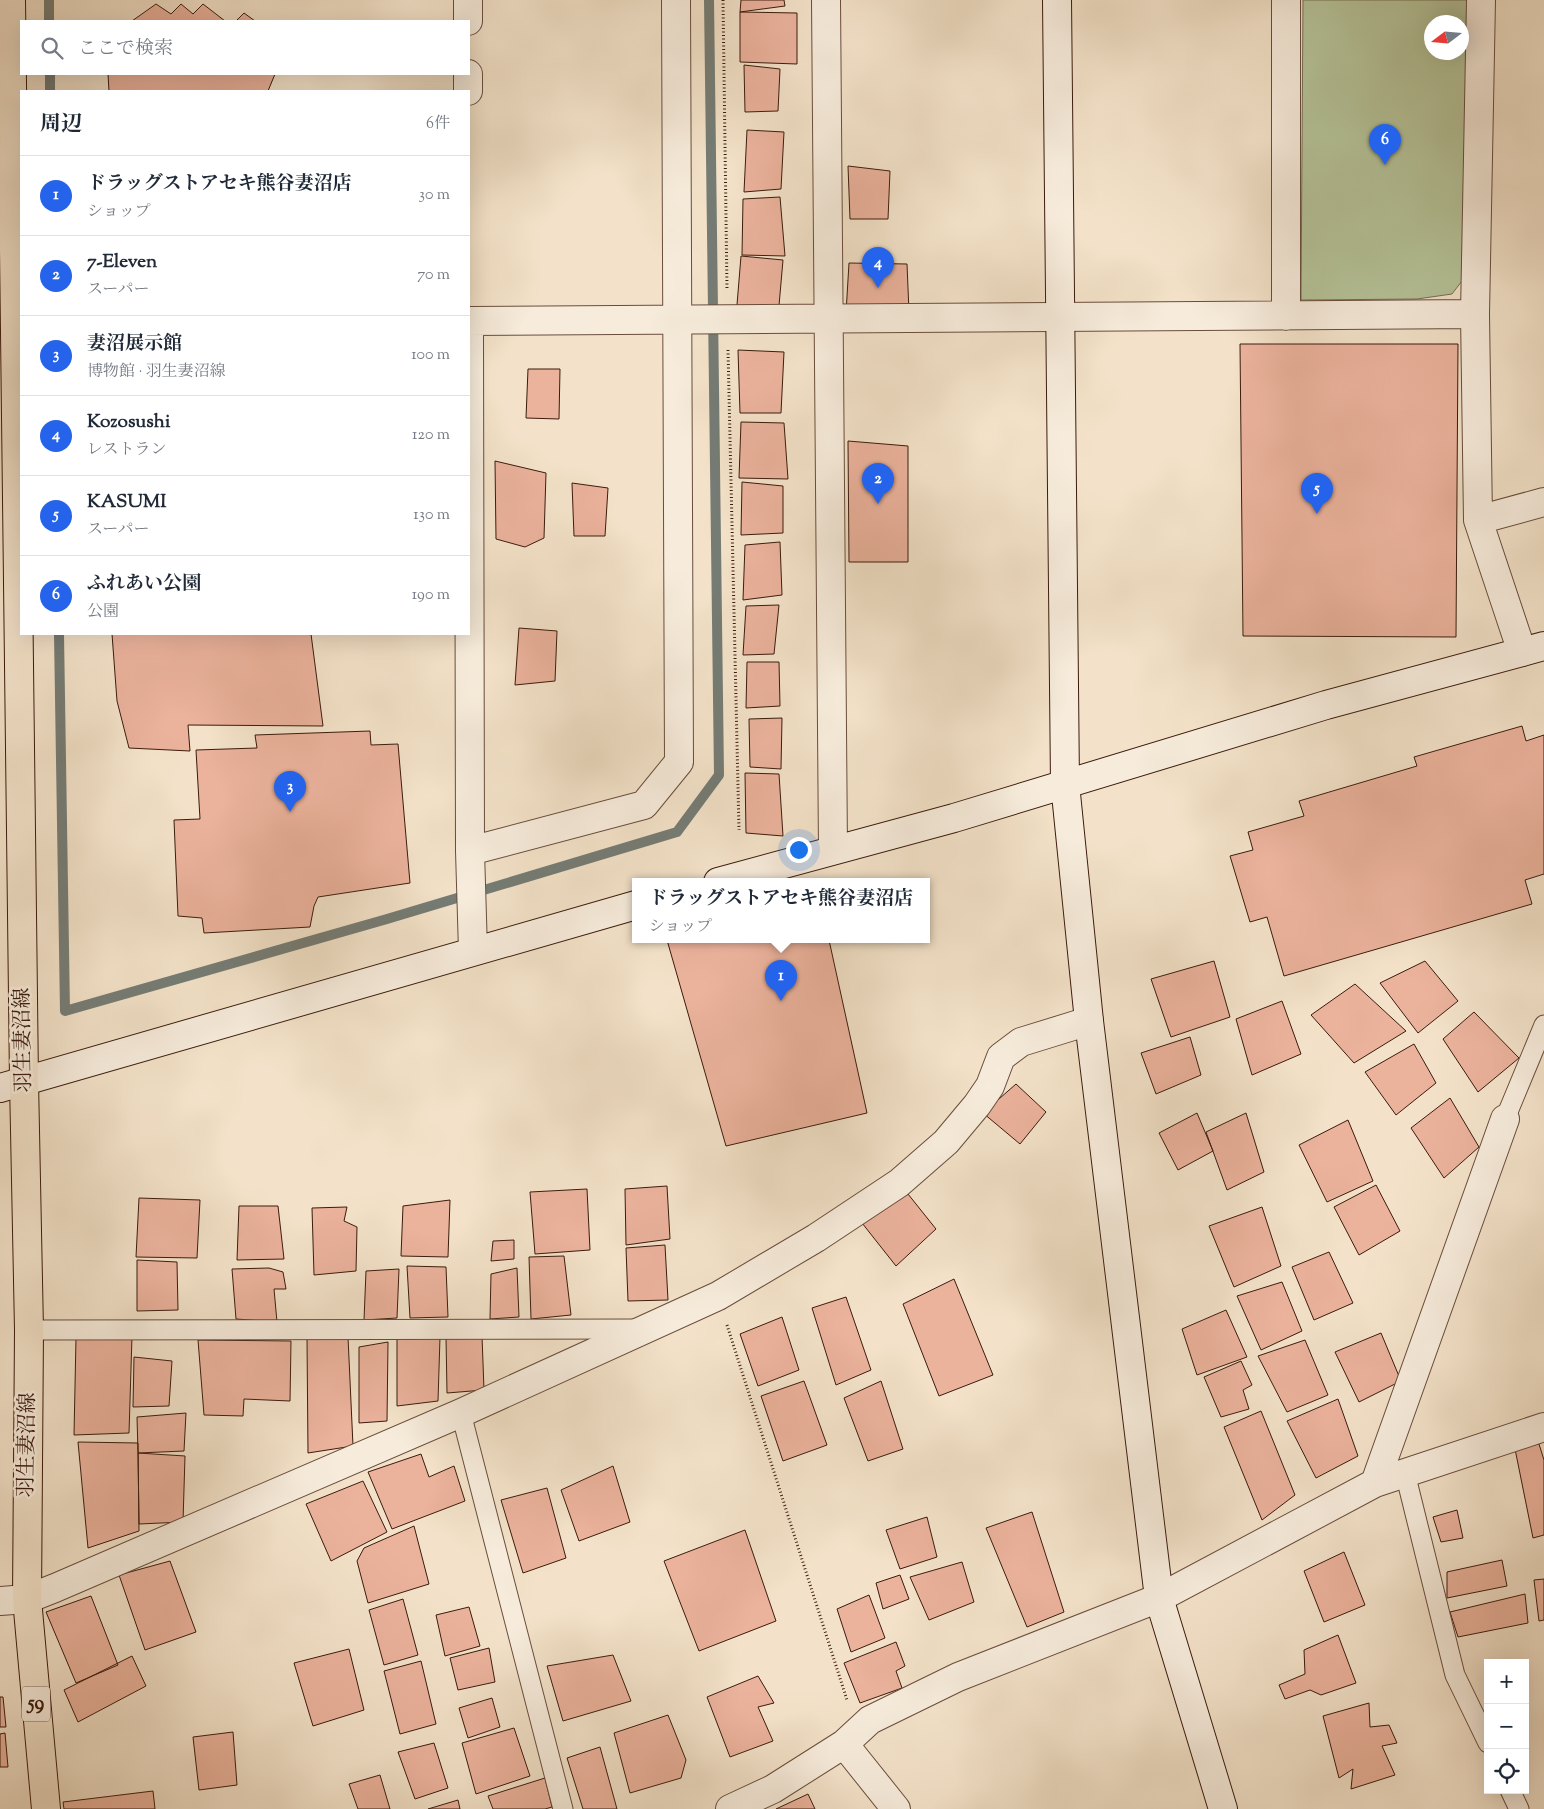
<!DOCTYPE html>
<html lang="ja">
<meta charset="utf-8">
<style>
body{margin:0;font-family:"Sorts Mill Goudy","Noto Serif JP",serif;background:#f6f6f7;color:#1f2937}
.controls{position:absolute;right:15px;bottom:15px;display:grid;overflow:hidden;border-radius:0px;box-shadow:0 5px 20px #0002}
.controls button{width:45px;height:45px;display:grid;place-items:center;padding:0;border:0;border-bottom:1px solid #e0e1e3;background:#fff;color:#1f2937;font:25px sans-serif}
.compass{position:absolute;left:1424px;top:15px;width:45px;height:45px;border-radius:50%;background:#fff;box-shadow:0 5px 20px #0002;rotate:254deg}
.you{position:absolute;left:798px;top:849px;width:18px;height:18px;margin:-12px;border:4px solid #fff;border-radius:50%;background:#1a73e8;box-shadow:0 0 0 8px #1a73e833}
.badge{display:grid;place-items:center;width:32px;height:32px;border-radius:50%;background:#2563eb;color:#fff;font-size:16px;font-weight:700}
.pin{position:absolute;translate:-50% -41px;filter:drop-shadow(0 1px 2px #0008)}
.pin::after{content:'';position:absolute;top:26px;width:18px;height:15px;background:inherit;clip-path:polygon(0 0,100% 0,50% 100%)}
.popup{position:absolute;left:632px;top:878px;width:298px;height:65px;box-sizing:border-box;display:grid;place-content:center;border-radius:0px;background:#fff;filter:drop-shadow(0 1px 4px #0005);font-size:16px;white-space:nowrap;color:#747a83}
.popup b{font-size:19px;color:#1f2937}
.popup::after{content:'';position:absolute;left:50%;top:100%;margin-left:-10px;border:10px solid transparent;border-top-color:#fff}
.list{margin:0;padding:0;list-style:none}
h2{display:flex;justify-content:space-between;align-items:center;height:65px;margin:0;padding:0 20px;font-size:21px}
h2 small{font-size:16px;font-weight:400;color:#747a83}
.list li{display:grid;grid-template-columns:32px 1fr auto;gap:15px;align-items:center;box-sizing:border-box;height:80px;padding:0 20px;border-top:1px solid #e0e1e3}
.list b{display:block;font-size:19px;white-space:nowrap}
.list p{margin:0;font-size:16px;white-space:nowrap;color:#747a83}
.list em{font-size:16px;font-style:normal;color:#747a83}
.icon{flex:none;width:28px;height:28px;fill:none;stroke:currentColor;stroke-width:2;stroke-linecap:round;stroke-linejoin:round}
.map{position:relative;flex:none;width:1544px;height:1809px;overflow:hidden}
.search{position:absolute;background:#fff;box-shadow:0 5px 20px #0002;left:20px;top:20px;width:450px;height:55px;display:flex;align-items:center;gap:12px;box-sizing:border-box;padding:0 18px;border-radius:0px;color:#747a83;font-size:19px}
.panel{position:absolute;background:#fff;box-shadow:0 5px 20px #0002;left:20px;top:90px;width:450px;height:545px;border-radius:0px}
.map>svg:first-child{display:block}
.green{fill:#b6c49a;stroke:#787054;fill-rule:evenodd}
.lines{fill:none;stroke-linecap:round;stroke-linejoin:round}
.stream{stroke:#757c75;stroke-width:10}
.building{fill:#ebb29c;stroke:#3b1b0d}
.lane-casing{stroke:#694d3c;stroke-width:21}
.street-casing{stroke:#694d3c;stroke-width:30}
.secondary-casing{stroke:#3b1b0d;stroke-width:30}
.primary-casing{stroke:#3b1b0d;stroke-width:30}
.path{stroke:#3b1b0d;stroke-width:3;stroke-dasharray:1 2.5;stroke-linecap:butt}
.lane{stroke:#f7ecdc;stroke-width:19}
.street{stroke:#f7ecdc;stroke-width:28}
.secondary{stroke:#f7ecdc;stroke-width:28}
.primary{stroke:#f3e2c9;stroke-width:28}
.labels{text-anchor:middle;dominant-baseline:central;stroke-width:5;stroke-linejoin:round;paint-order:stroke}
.shield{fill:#f7ecdc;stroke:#735a4b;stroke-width:1}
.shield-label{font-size:20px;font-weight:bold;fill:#3b1b0d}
.street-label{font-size:21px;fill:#3b1b0d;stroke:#f7ecdc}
</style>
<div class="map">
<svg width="1544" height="1809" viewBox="0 0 1544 1809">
<rect width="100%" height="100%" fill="#f3e2c9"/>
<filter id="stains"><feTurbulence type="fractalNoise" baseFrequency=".004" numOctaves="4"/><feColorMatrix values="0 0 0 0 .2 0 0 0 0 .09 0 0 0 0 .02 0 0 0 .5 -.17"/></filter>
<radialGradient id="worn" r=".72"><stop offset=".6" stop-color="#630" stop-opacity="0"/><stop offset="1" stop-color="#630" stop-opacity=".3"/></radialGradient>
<path class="green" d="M1303,0H1474L1465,277L1452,294L1417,299L1301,300ZM1432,22H1462V52H1432Z"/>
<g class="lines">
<path class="stream" d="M49,0V21
M50,74V91
M59,634L65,1011L387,919L677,832L719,775L709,0"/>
</g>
<path class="building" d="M741,0H784L785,6L740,12Z
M156,4L171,14L181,4L193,14L203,4L225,21H132Z
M740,12L797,13V64L740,62Z
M244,13L255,21H236Z
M744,65L780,69L778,111L745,112Z
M108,74H275L268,91H109Z
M747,130L784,132L781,189L744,192Z
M848,166L890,171L888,219H850Z
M780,197L785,256L742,255L743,199Z
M741,256L783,260L778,317H736Z
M849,263L907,264L909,312L846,313Z
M1240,344H1458L1456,637L1243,636Z
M738,350L784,352L781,413H740Z
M528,369H560L559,419L526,418Z
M741,422L784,423L788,479L739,478Z
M848,441L908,446V562H849Z
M495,461L546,473L544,538L525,547L496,539Z
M742,482L783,486V533L741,535Z
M572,483L608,488L605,536H574Z
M780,542L782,595L743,600L745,545Z
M779,605L774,654L743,655L746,606Z
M519,628L557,631L555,681L515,685Z
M112,634H311L323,726L188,725L190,751L129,748L117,701Z
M747,662H779L780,706L746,708Z
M782,718L781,769L750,767L749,719Z
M1522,726L1526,741L1544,735V874L1525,880L1532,904L1284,976L1267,917L1250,922L1230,856L1253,850L1248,832L1304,816L1299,801L1417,766L1414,757Z
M370,731L371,745L398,744L410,883L318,897L314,906L310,927L204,933L202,918L178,916L174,820L200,819L196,750L257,748L255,735Z
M745,773L779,774L783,836L746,833Z
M667,940H829L867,1113L726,1146Z
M1214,961L1230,1017L1171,1037L1151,979Z
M1425,961L1458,1001L1418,1033L1380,983Z
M1355,984L1406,1031L1354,1063L1311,1015Z
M1282,1001L1301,1054L1252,1075L1236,1019Z
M1474,1012L1519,1058L1478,1092L1443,1039Z
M1190,1037L1201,1075L1156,1094L1141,1053Z
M1414,1044L1436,1083L1396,1115L1365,1072Z
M1016,1084L1046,1112L1020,1144L983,1113Z
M1450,1098L1479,1147L1444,1178L1411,1128Z
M1197,1113L1213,1151L1178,1170L1159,1133Z
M1246,1113L1264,1172L1227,1190L1206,1132Z
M1348,1120L1373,1181L1327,1202L1299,1145Z
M1376,1185L1400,1231L1359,1255L1334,1207Z
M667,1186L670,1239L626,1245L625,1189Z
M587,1189L590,1250L535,1254L530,1192Z
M904,1189L936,1229L896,1266L862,1223Z
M139,1198L200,1200L197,1258L136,1257Z
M450,1200L448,1257L401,1256L403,1206Z
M239,1206H278L284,1259L237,1260Z
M347,1207L344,1221L357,1227L356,1271L314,1275L312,1208Z
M1262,1207L1281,1266L1234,1287L1209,1226Z
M514,1240V1259L491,1261L493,1241Z
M665,1245L668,1300L628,1301L626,1248Z
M1329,1252L1353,1303L1314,1320L1292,1267Z
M564,1256L571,1315L531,1319L529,1257Z
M137,1260L177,1262L178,1310L137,1311Z
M407,1266L446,1267L448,1317L410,1318Z
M269,1268L283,1272L286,1289H274L277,1322L236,1319L232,1269Z
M517,1268L519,1317L490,1319L491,1274Z
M399,1269L397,1318L364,1320L366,1271Z
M954,1279L993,1375L939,1396L903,1304Z
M1282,1282L1302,1331L1261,1350L1237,1296Z
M846,1297L871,1370L836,1385L812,1308Z
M1226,1310L1247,1357L1197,1375L1182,1329Z
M782,1317L799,1370L758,1386L740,1334Z
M1381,1333L1401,1381L1359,1402L1335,1352Z
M132,1336L129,1433L74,1435L76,1338Z
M482,1336L484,1390L447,1393L446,1337Z
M348,1337L353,1446L308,1453L307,1339Z
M397,1337H440L438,1401L397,1406Z
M198,1340L291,1341L290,1401L244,1399L243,1416L204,1415Z
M1305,1340L1328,1395L1287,1412L1258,1356Z
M388,1342L387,1421L359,1423V1347Z
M134,1357L172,1361L169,1406L133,1407Z
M1241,1361L1252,1385L1243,1390L1249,1409L1221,1417L1204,1377Z
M804,1381L827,1445L783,1461L761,1396Z
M881,1381L903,1449L868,1461L844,1398Z
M1338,1399L1358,1456L1316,1478L1287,1421Z
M1261,1411L1295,1495L1262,1520L1224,1427Z
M186,1413L184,1451L138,1453L137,1417Z
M78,1442L138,1443L139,1531L88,1548Z
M1539,1444L1544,1460V1535L1533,1538L1515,1449Z
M138,1453L185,1456L183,1522L139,1524Z
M421,1454L429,1477L454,1466L465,1501L392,1529L368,1472Z
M613,1466L630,1522L579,1541L561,1490Z
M363,1481L387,1532L331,1561L306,1504Z
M547,1488L566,1558L523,1573L501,1500Z
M1457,1510L1463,1538L1441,1542L1433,1517Z
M1032,1512L1064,1612L1027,1627L986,1528Z
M927,1517L937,1557L900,1569L886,1530Z
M414,1526L429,1584L368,1603L357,1561L364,1548Z
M745,1530L776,1621L699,1651L664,1561Z
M1344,1552L1365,1605L1324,1622L1304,1571Z
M1502,1560L1507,1586L1447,1598V1572Z
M170,1561L196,1632L145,1650L119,1575Z
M962,1562L974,1602L929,1620L910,1577Z
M900,1575L909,1599L883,1609L876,1583Z
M1544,1579V1620L1539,1621L1534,1580Z
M1525,1594L1528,1623L1458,1637L1450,1612Z
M869,1595L885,1638L851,1652L837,1609Z
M91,1596L118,1665L76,1683L46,1612Z
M403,1599L418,1655L384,1665L369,1610Z
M469,1607L480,1646L445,1656L436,1615Z
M1338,1635L1356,1683L1321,1695L1310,1690L1285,1699L1279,1685L1305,1674L1304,1650Z
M896,1642L905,1666L896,1671L902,1688L860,1703L844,1663Z
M489,1648L495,1682L458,1690L450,1658Z
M349,1649L364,1710L313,1726L294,1663Z
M613,1655L631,1701L563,1721L547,1666Z
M132,1656L146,1686L78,1722L64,1690Z
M421,1661L436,1724L400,1734L384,1671Z
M758,1676L774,1703L758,1707L773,1741L730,1757L707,1697Z
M0,1697H3L6,1727H0Z
M492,1698L500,1727L468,1738L459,1708Z
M1369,1703L1370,1727L1389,1725L1397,1743L1382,1746L1395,1775L1351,1789L1353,1769L1339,1778L1323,1716Z
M668,1715L686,1760L681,1778L630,1793L614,1733Z
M514,1728L530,1776L476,1794L462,1743Z
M233,1732L237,1785L199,1790L193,1737Z
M5,1733L8,1767H0V1734Z
M434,1743L448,1788L415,1799L398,1752Z
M600,1747L617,1809H583L567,1758Z
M380,1775L390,1809H358L349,1784Z
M545,1778L552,1807L545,1809H493L488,1796Z
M153,1791L155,1809H64L63,1802Z
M808,1794L815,1809H776Z
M458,1800L460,1809H428Z"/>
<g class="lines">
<defs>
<path id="lane" d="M1505,1119L1544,1025
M29,1330L638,1329
M461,1413L563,1809
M1405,1473L1455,1675L1488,1743
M1510,1790L1519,1809"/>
<path id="street" d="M468,0V21
M826,0L833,850
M1481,0L1475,314L1478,520L1522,652
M468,74V91
M1286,316V0
M469,321L1475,314
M469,335L470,851L473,951
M1478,520L1544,502
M470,851L644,805L679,762L676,0
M1375,1483L1505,1119
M0,1601L27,1599L55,1588L461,1413L718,1296L816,1238L899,1183L946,1142L977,1105L990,1086L1001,1057L1021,1042L1089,1021
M844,1744L896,1809
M730,1809L773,1789L844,1744L870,1720L958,1677L1159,1598L1375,1483L1544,1427"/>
<path id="secondary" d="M1057,0L1065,784L1089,1021L1159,1598L1223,1809
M718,882L954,818L1326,705L1544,646
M0,1088L636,905"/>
<path id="primary" d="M11,0L24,1081L29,1330L27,1599L46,1809"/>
</defs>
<use href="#lane" class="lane-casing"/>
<use href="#street" class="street-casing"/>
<use href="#secondary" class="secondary-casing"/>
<use href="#primary" class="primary-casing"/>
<path class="path" d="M723,0L727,289
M728,350L739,830
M727,1325L847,1700"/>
<use href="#lane" class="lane"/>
<use href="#street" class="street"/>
<use href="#secondary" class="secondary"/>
<use href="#primary" class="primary"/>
</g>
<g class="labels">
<rect class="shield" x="22" y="1686.5" width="28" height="35" rx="4"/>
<g class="shield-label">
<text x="36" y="1704">59</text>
</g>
<g class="street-label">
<text transform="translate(24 1040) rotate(-91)">羽生妻沼線</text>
<text transform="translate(28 1445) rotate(-89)">羽生妻沼線</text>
</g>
</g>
<rect width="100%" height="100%" filter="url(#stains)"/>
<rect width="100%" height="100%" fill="url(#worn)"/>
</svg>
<div class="controls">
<button>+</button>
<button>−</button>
<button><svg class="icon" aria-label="locate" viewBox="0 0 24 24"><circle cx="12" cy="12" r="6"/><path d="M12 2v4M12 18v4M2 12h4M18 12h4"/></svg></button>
</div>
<svg class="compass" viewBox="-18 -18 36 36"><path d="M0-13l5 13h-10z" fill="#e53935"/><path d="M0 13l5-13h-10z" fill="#747a83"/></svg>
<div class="you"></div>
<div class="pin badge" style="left:781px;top:1001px">1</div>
<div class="popup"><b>ドラッグストアセキ熊谷妻沼店</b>ショップ</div>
<div class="pin badge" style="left:878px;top:504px">2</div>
<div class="pin badge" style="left:290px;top:812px">3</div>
<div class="pin badge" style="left:878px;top:288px">4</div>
<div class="pin badge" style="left:1317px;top:514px">5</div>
<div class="pin badge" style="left:1385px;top:165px">6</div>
<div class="search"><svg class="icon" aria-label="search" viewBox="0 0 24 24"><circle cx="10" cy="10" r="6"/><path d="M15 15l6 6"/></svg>ここで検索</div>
<section class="panel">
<h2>周辺<small>6件</small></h2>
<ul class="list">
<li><span class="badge">1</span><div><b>ドラッグストアセキ熊谷妻沼店</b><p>ショップ</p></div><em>30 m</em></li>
<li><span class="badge">2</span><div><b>7-Eleven</b><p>スーパー</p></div><em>70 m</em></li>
<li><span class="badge">3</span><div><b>妻沼展示館</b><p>博物館 · 羽生妻沼線</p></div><em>100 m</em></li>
<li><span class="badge">4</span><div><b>Kozosushi</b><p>レストラン</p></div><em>120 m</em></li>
<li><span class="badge">5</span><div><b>KASUMI</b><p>スーパー</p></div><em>130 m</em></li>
<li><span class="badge">6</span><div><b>ふれあい公園</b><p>公園</p></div><em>190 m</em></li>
</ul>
</section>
</div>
